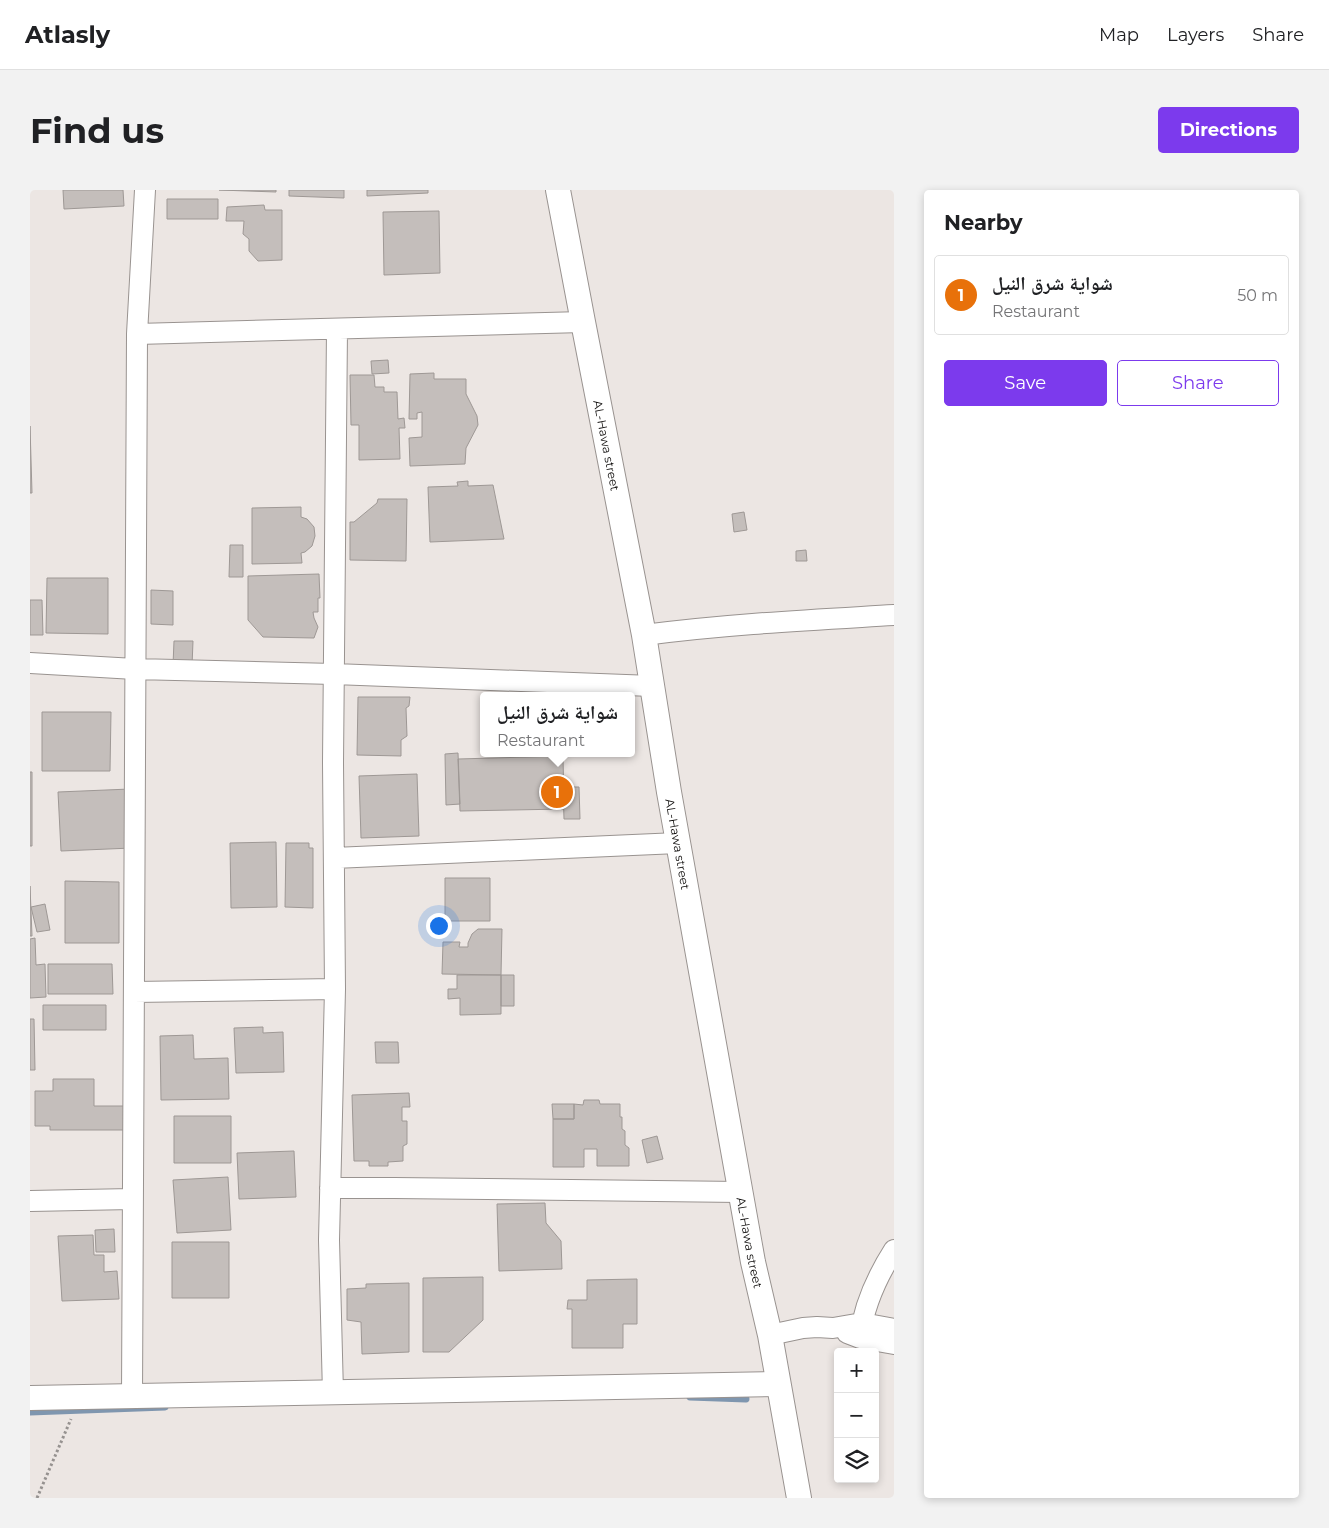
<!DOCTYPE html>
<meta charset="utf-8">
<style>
body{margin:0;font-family:Montserrat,"Noto Naskh Arabic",sans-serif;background:#f2f2f2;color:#202124}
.controls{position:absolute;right:15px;bottom:15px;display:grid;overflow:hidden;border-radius:5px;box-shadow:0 2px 8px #0003}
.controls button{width:45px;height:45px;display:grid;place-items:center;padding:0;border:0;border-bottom:1px solid #e0e0e0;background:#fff;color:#202124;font:25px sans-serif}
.you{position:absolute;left:408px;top:735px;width:18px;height:18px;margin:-12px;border:4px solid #fff;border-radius:50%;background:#1a73e8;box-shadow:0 0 0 8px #1a73e833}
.badge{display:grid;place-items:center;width:32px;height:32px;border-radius:50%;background:#7c3aed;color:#fff;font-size:16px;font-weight:700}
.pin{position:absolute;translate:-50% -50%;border:2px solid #fff;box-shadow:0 1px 5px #0006}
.popup{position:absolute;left:450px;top:502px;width:155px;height:65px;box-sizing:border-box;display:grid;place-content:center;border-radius:5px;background:#fff;filter:drop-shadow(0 1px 4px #0005);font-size:16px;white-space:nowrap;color:#757577}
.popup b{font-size:19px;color:#202124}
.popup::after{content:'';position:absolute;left:50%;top:100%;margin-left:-10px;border:10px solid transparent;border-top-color:#fff}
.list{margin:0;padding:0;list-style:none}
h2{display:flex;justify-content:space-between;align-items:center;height:65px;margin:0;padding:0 20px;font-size:21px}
h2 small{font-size:16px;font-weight:400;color:#757577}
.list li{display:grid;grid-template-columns:32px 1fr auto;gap:15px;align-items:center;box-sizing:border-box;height:80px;margin:0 10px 10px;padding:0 10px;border:1px solid #e0e0e0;border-radius:5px}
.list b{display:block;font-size:19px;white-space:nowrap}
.list p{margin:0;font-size:16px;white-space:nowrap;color:#757577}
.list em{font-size:16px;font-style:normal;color:#757577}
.actions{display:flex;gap:10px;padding:15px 20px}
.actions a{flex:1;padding:11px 0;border:1px solid #7c3aed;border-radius:5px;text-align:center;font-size:18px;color:#7c3aed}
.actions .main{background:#7c3aed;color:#fff}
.icon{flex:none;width:28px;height:28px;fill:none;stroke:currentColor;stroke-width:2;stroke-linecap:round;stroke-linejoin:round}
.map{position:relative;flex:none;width:864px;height:1308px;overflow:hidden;border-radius:5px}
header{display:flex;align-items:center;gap:30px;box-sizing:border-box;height:70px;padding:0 25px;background:#fff;border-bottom:1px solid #e0e0e0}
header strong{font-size:24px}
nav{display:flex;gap:28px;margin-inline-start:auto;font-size:18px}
.intro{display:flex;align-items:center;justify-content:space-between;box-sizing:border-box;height:120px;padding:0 30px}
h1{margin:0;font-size:35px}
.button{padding:12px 22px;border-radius:5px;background:#7c3aed;color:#fff;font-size:18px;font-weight:700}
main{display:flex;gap:30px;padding:0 30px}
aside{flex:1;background:#fff;border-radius:5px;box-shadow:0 2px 8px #0003}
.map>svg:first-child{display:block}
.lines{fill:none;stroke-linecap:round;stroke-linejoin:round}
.stream{stroke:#7f96af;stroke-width:7}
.building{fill:#c4bebb;stroke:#9e9895}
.minor-casing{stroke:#999390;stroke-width:22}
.tertiary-casing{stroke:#999390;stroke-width:26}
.path{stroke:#969290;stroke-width:3;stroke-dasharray:2.5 2.5;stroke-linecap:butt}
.minor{stroke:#fff;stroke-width:20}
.tertiary{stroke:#fff;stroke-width:24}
.labels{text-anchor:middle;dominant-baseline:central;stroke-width:4;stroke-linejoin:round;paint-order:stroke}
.street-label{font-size:12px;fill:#0e0c0b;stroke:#fff}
</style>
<header>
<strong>Atlasly</strong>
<nav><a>Map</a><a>Layers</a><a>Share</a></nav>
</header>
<div class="intro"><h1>Find us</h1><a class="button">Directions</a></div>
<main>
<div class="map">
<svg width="864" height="1308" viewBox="0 0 864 1308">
<rect width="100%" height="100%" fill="#ece6e3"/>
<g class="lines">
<path class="stream" d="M660,1207L716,1209
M0,1222L135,1217"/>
</g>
<path class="building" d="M33,0H93L94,16L34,19Z
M189,0H246V2Z
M259,0H314V8L259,6Z
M337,0H398V3L337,6Z
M137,9H188V29H137Z
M234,15L235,20H252V70L228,71L219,61V49L213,44L214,31H196L197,17Z
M409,21L410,83L354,85L353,22Z
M358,170L359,183L342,184L341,171Z
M404,183V189H436V204L447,226L448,235L436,258L435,274L380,276L379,248L392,247V222L387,223V229H379L380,184Z
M320,185H344L345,197H354V202H367L368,229L374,228L375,238H369L370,269L329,270V235H321Z
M0,236L2,303H0Z
M438,291V296L463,295L474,349L400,352L398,297L428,296L427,292Z
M348,309H377L376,371L320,370V332H324L347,313Z
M271,317V327L277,329L284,337L285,346L282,356L275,362L271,363L272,373L222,374V318Z
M714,322L717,340L704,342L702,324Z
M200,355H213V387H199Z
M776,360L777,371H766V361Z
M289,384L290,408H288V422H283L284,428L288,437L284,448L233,447L218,430V386Z
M17,388H78V444L16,443Z
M121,400L143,401V435L121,434Z
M0,410H12L13,445H0Z
M144,451H163L162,476L143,475Z
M328,507H380L379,516L376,518L377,546L371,550V566L327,565Z
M12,522H81L80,581H12Z
M428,563L430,614L416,615L415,564Z
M533,566L534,619L430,621L428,569Z
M0,582H2V656H0Z
M387,584L389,646L331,648L329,586Z
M533,597H549L550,629H534Z
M100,599L102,658L31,661L28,602Z
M246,652L247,717L201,718L200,653Z
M256,653H279V658H283V718L255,717Z
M415,688H460V731H415Z
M35,691L89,692V753H35Z
M0,696L2,746H0Z
M15,714L20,740L7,742L1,717Z
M448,739H472L471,785L412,784L413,752H430L429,757H438V753L442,744Z
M5,748L6,775L15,774L16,807L0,808V749Z
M18,774H82L83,804H18Z
M427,785H471V824L430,825V808L418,809V799H427Z
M471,785H484V816H471Z
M13,815H76V840H13Z
M0,829H4L5,880H0Z
M233,837V843L253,842L254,882L206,883L204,838Z
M163,845L164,869L198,868L199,909L131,910L130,846Z
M345,852H368L369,873H346Z
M23,889H64V916H94L95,940H20V936H5V901H23Z
M379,903L380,917H372V931H377V954L373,956V971L358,972V976H339V971H324L322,905Z
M554,910H569L570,914H590V927H592V939L595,941V955L599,958V976H567V959H554V977H523V929H544V914L553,915Z
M522,914H544V929H523Z
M144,926H201V973H144Z
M627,946L633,969L617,973L612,950Z
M264,961L266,1007L209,1009L207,963Z
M198,987L201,1040L147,1043L143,990Z
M515,1013L516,1033L531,1051L532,1079L469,1081L467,1014Z
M84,1039L85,1062H66L65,1040Z
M63,1045L64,1065H74V1082L87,1081L89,1109L32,1111L28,1046Z
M142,1052H199V1108H142Z
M453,1087V1130L419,1162H393V1088Z
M607,1089V1134H593V1158H542V1119H537L538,1110H557V1090Z
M379,1093V1162L332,1164L331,1132L317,1130V1099L336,1098V1094Z"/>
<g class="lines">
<defs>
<path id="minor" d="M107,144L553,132
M614,445C697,434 781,430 864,425
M0,473L105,479L304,484L622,496
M304,668L648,653
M104,802L305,799
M300,998H364L710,1002
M0,1011L102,1009
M817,1143L830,1148L864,1154
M740,1145L773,1138L787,1137L803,1138L832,1133L864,1139
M830,1146C834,1115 848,1085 864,1060
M303,1203L299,1050L305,799L303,573L307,139
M102,1206L107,144L115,0"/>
<g id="tertiary">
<path id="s1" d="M528,0L553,132L614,445L639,602L723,1072L740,1145L769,1308"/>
<path d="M0,1208L748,1194"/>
</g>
</defs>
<use href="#minor" class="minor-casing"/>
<use href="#tertiary" class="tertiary-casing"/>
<path class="path" d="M7,1308L41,1229"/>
<use href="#minor" class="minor"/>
<use href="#tertiary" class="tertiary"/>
</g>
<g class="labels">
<g class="street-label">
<text stroke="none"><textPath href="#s1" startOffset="260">AL-Hawa street</textPath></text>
<text stroke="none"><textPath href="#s1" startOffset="665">AL-Hawa street</textPath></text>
<text stroke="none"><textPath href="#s1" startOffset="1070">AL-Hawa street</textPath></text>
</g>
</g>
</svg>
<div class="controls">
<button>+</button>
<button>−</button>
<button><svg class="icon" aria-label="layers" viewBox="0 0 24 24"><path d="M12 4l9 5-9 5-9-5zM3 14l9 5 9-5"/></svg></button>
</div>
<div class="you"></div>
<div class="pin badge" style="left:527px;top:602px;background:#e8710a">1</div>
<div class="popup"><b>شواية شرق النيل</b>Restaurant</div>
</div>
<aside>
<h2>Nearby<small></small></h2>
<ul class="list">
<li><span class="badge" style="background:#e8710a">1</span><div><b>شواية شرق النيل</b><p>Restaurant</p></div><em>50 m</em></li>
</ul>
<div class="actions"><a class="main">Save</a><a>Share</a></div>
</aside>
</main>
